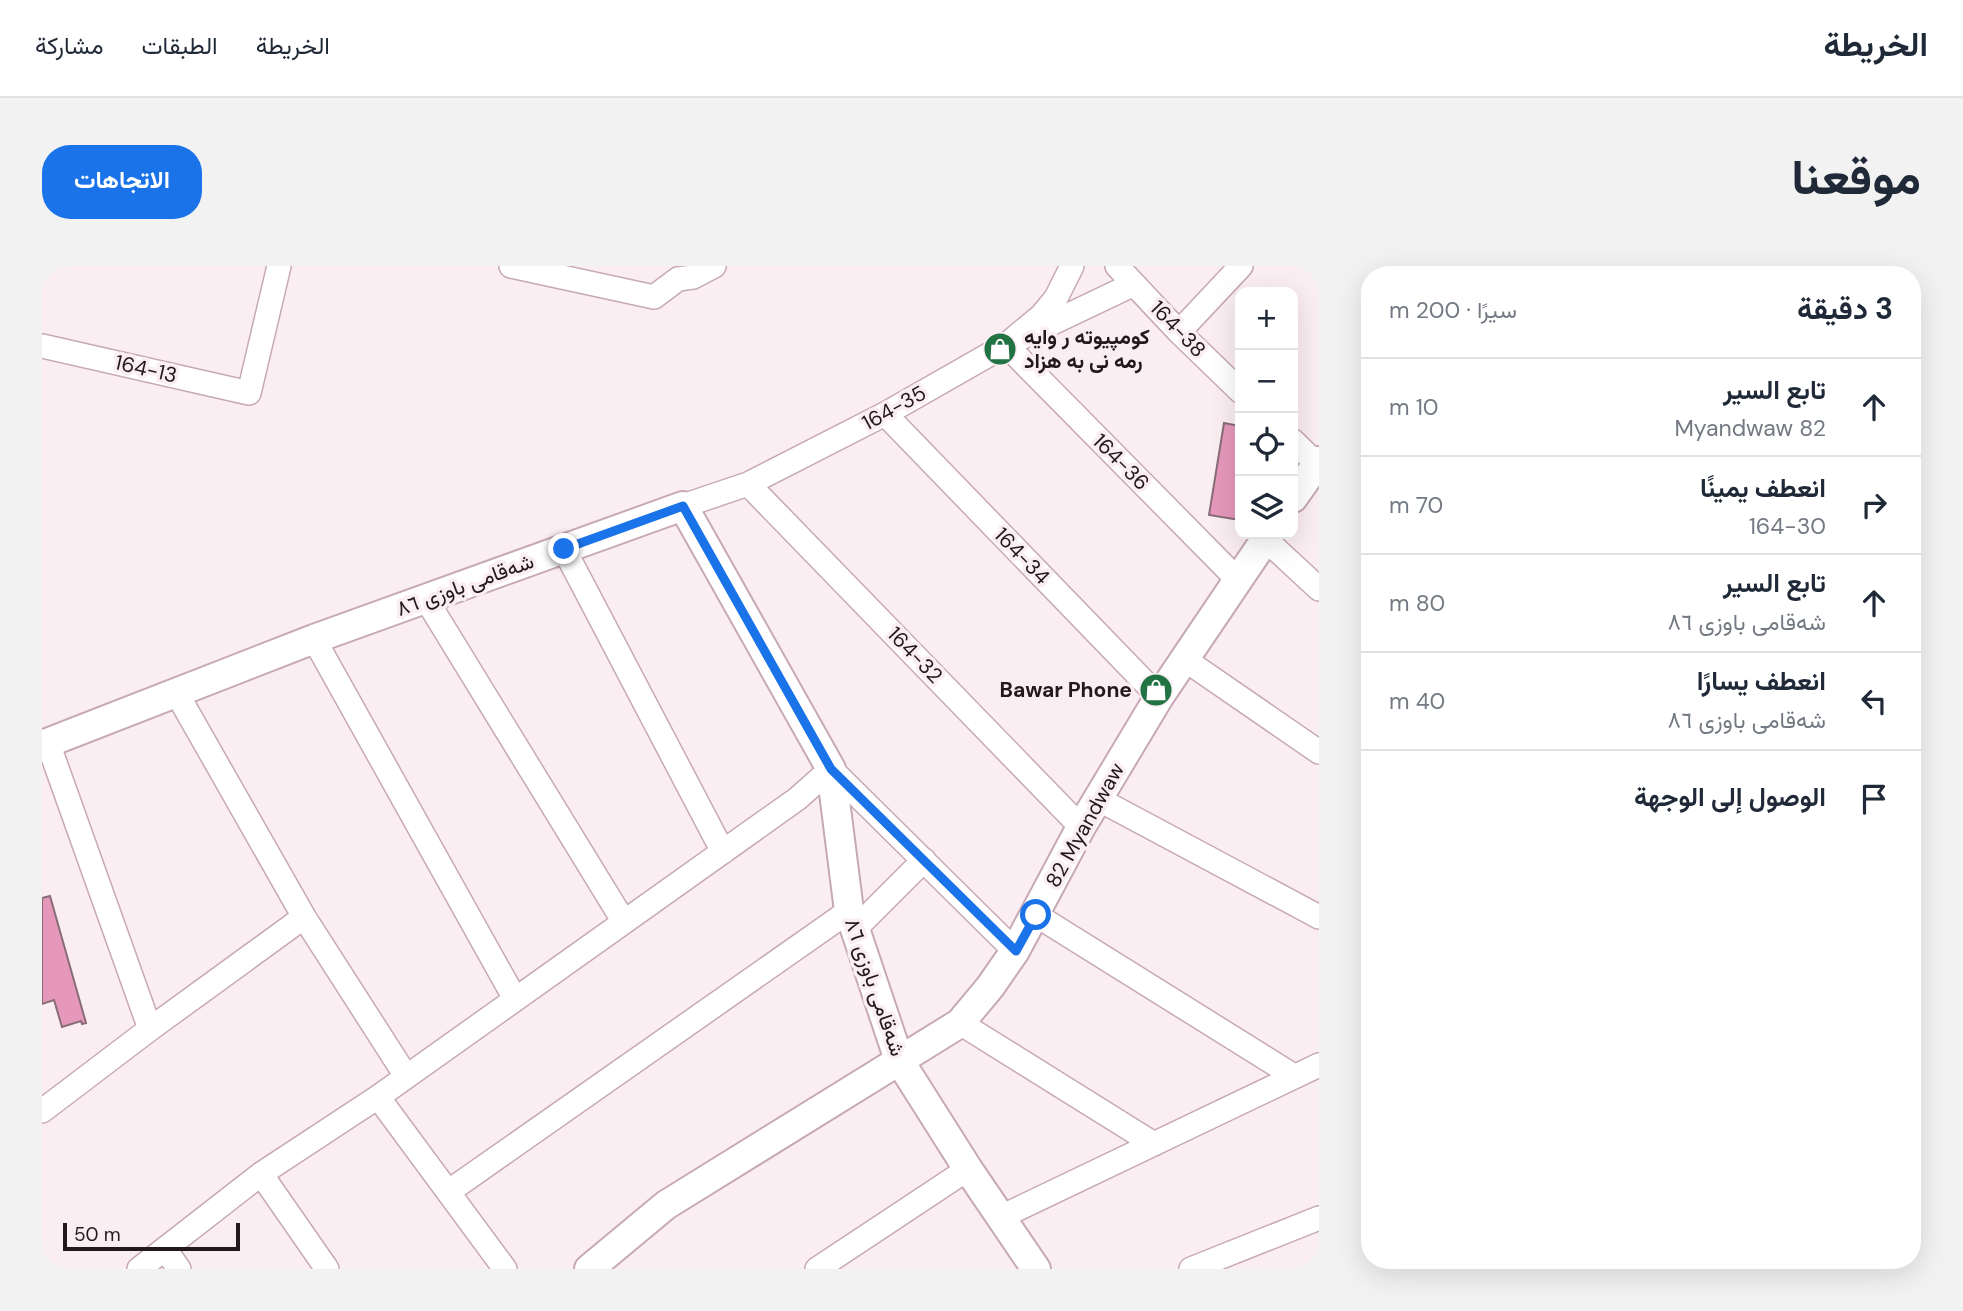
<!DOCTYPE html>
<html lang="ar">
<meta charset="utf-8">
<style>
body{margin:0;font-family:"DM Sans",Vazirmatn,sans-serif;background:#f2f2f3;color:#1f2937;direction:rtl}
.controls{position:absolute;right:21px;top:21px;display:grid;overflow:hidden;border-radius:14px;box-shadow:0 7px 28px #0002}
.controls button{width:63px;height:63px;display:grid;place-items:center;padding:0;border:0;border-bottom:2px solid #e0e1e3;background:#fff;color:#1f2937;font:35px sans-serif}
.scale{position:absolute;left:21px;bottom:18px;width:177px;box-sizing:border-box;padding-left:7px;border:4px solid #23181c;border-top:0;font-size:19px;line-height:24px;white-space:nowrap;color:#23181c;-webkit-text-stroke:5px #fbeef3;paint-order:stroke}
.stop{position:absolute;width:21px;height:21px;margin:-16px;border:5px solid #1a73e8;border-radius:50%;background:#fff}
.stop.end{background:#1a73e8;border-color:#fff;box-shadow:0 2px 7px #0008}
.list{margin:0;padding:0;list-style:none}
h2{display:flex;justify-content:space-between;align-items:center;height:91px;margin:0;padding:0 28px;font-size:30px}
h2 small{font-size:23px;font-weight:400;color:#747a83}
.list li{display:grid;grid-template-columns:46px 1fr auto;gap:21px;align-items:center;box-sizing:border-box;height:98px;padding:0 28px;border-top:2px solid #e0e1e3}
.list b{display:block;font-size:26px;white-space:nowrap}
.list p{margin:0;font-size:23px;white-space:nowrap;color:#747a83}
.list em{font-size:23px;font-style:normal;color:#747a83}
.icon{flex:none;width:38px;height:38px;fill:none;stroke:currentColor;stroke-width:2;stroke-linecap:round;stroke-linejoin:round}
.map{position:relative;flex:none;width:1277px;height:1003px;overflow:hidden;direction:ltr;border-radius:28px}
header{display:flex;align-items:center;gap:42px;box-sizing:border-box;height:98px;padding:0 35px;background:#fff;border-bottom:2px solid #e0e1e3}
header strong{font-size:33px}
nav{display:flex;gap:38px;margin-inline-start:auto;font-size:24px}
.intro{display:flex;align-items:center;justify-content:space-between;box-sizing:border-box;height:168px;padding:0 42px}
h1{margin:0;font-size:49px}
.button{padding:18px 32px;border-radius:28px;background:#1a73e8;color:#fff;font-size:24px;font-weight:700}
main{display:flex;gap:42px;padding:0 42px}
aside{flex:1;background:#fff;border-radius:28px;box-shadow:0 7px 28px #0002}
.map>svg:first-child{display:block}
.building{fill:#e698ba;stroke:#886d78;stroke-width:2}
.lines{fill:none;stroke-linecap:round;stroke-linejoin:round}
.minor-casing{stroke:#c7a9b5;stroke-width:26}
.tertiary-casing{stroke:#c7a9b5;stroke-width:32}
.minor{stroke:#fff;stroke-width:23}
.tertiary{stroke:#fff;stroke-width:28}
.route{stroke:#1a73e8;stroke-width:9}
.labels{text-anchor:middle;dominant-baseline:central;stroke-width:7;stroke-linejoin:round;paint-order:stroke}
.street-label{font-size:21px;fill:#23181c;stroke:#fbeef3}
.poi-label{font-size:21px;font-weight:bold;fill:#23181c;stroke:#fbeef3;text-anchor:start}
</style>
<header>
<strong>الخريطة</strong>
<nav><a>الخريطة</a><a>الطبقات</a><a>مشاركة</a></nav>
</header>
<div class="intro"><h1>موقعنا</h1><a class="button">الاتجاهات</a></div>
<main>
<aside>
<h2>3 دقيقة<small>سيرًا · 200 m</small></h2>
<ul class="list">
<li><svg class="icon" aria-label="ahead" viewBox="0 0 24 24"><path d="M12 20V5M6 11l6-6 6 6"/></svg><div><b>تابع السير</b><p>82 Myandwaw</p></div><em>10 m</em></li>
<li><svg class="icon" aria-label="right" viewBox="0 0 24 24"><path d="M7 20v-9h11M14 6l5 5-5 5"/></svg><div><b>انعطف يمينًا</b><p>164-30</p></div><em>70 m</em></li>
<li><svg class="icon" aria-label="ahead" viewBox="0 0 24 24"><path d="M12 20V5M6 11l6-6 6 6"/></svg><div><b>تابع السير</b><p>شەقامی باوزی ٨٦</p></div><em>80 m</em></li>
<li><svg class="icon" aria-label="left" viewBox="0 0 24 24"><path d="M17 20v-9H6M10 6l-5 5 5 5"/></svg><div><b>انعطف يسارًا</b><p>شەقامی باوزی ٨٦</p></div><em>40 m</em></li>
<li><svg class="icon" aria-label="arrive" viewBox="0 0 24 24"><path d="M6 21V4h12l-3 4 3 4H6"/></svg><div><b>الوصول إلى الوجهة</b></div></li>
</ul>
</aside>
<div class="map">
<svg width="1277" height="1003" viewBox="0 0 1277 1003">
<rect width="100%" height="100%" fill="#fbeef3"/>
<path class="building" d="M1182,157L1198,160V254L1167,249Z
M8,630L44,757L40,758L39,755L20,761L12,734L0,738V632Z"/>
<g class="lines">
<defs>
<path id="minor" d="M469,0L612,31L636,13L651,11L672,0
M1075,0L1137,66L1198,125
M1092,18L964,79L1195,313
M1137,66L1199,0
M0,80L207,127L237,0
M843,148L1117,431
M1251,175L1275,198
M706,218L1039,561
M641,240L706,218L843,148L964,79L999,50L1014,32L1030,0
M1223,273L1277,323
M522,283L681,586
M384,333L582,656
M272,373L473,733
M1142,393L1277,486
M134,426L262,651L364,810
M6,477L108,763
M1056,533L1277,651
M994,649L1252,810
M813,663L882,594
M918,757L1112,878
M336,831L463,1003
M0,845L108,763L262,651
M219,908L285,1003
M406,926L807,645
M959,951L1277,799
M123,983L137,1003
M97,1003L219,908L336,831L755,533L789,503L973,685
M775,1003L926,903
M1149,1003L1277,952"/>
<path id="tertiary" d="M1251,232L1277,195
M0,479L272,373L641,240L789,503L807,645L857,794L926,903L994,1003
M547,1003L624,939L918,757L948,721L973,685L1039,561L1117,431L1227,268"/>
</defs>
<use href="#minor" class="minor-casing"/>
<use href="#tertiary" class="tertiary-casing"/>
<use href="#minor" class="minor"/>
<use href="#tertiary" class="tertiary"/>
</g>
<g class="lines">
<path class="route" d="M522,283L641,240L789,503L974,685L994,649"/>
</g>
<defs>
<symbol id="shop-disc" viewBox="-11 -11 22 22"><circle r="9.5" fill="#217344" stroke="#fbeef3"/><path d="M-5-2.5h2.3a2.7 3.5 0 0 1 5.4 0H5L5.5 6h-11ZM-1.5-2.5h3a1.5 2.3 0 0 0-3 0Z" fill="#fff"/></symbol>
</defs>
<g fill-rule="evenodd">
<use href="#shop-disc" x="939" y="64" width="38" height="38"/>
<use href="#shop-disc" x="1095" y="405" width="38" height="38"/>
</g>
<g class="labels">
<g class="street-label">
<text transform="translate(1136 63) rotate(46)">164-38</text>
<text transform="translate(104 103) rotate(13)">164-13</text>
<text transform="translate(852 142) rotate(-29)">164-35</text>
<text transform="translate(1079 196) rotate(45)">164-36</text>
<text transform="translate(980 290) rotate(46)">164-34</text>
<text transform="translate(423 319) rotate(-20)">شەقامی باوزی ٨٦</text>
<text transform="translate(873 389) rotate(46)">164-32</text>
<text transform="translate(1043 559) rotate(-61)">82 Myandwaw</text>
<text transform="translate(833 721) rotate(71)">شەقامی باوزی ٨٦</text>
</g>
<g class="poi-label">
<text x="982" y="71">کومپیوته ر وایه<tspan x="982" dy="24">رمه نی به هزاد</tspan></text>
<text x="1090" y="424" text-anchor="end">Bawar Phone</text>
</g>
</g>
</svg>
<div class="controls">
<button>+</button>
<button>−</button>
<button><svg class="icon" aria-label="locate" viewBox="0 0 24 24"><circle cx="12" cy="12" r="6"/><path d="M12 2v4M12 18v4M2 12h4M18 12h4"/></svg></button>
<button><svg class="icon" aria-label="layers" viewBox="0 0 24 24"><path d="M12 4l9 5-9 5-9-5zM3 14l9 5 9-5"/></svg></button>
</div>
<div class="scale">50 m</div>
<div class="stop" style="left:994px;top:649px"></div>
<div class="stop end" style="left:522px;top:283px"></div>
</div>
</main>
